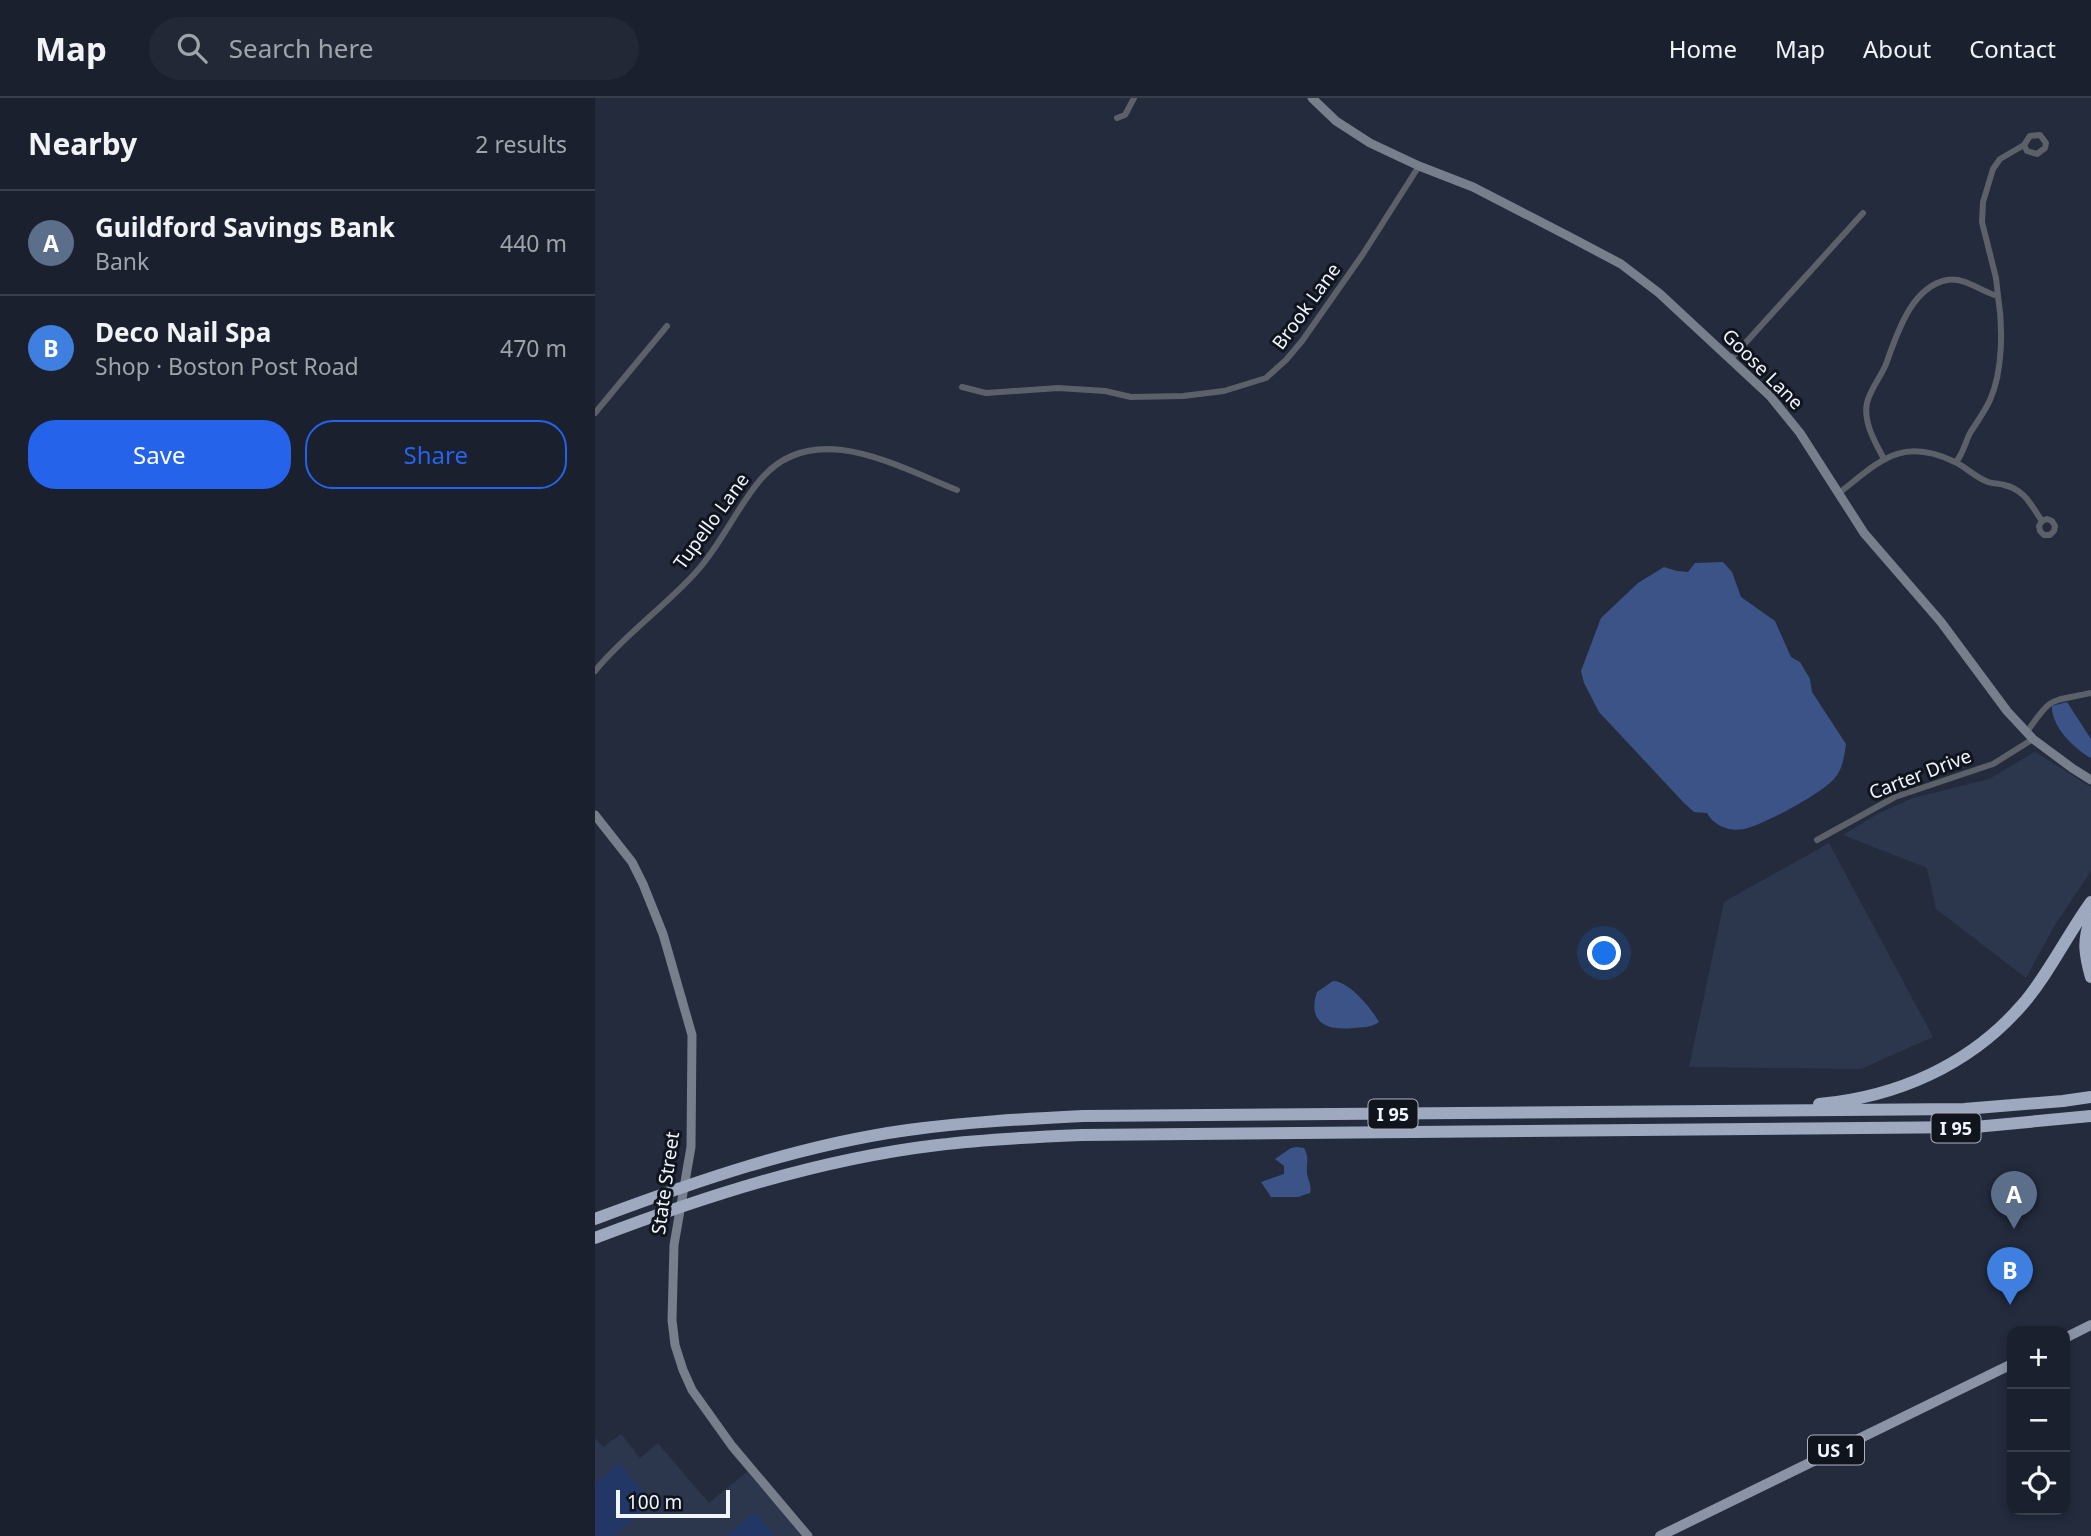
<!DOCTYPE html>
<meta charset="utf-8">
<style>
body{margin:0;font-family:"Noto Sans",sans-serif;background:#232836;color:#f1f3f6}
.controls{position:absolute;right:21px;bottom:21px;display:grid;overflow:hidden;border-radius:14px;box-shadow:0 4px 10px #0003}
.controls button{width:63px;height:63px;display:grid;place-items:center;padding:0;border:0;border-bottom:2px solid #383e4a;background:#1a202e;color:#f1f3f6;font:35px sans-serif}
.scale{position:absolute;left:21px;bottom:18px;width:114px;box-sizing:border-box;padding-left:7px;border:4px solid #f0f5ff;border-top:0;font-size:19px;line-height:24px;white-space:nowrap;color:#f0f5ff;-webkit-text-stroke:5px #10141c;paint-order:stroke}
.you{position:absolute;left:1010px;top:856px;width:24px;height:24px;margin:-18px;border:5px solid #fff;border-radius:50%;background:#1a73e8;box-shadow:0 0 0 10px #1a73e833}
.badge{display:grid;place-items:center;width:46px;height:46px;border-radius:50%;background:#2563eb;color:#fff;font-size:23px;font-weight:700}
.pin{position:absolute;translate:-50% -58px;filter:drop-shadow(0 2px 4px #0008)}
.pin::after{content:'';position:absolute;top:37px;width:24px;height:21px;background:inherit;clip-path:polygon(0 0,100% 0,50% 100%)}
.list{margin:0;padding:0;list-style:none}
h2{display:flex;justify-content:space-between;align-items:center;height:91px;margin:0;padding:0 28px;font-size:30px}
h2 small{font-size:23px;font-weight:400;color:#9fa3aa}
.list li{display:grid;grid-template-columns:46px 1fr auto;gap:21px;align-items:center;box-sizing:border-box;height:105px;padding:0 28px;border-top:2px solid #383e4a}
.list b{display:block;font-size:26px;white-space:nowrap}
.list p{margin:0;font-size:23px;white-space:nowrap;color:#9fa3aa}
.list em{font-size:23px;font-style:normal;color:#9fa3aa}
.actions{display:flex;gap:14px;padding:21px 28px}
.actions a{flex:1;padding:16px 0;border:2px solid #2563eb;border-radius:28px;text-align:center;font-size:24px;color:#2563eb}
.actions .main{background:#2563eb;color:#fff}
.icon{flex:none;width:38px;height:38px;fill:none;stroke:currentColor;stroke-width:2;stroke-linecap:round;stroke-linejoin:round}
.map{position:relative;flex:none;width:1496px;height:1438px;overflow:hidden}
header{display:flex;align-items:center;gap:42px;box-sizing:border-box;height:98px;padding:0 35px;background:#1a202e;border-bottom:2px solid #383e4a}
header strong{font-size:33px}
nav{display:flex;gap:38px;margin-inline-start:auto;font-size:24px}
.search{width:490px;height:63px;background:#232836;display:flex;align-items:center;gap:18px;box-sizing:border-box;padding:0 24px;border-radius:38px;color:#9fa3aa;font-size:26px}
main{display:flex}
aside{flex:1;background:#1a202e}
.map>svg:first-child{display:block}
.built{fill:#2c374e}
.green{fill:#223765}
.water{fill:#3b5387}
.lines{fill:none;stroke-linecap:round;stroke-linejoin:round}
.street{stroke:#5c6069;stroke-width:6}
.secondary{stroke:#777e8c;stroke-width:9}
.primary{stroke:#8b94a7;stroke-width:10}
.highway{stroke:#9ea9bf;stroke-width:12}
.labels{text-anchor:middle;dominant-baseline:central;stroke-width:6;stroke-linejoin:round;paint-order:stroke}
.shield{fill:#10141c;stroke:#adb2bb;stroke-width:2}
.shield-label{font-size:18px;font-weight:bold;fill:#f0f5ff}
.street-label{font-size:19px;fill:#f0f5ff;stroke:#10141c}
</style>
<header>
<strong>Map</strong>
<div class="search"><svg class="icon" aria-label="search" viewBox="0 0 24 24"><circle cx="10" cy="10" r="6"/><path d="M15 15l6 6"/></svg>Search here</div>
<nav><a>Home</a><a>Map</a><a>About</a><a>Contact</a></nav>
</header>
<main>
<aside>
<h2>Nearby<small>2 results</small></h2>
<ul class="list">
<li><span class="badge" style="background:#5c6f8a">A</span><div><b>Guildford Savings Bank</b><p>Bank</p></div><em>440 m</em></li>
<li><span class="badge" style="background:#3f7fe0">B</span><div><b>Deco Nail Spa</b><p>Shop · Boston Post Road</p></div><em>470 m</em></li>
</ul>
<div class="actions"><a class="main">Save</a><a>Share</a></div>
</aside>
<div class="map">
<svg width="1496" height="1438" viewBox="0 0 1496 1438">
<rect width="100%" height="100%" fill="#232b3d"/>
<path class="built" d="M1440,654L1496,689V773L1460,827L1431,880L1341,811L1332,770L1248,737L1284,715L1318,700L1394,681Z
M1234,745L1338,939L1266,971L1094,969L1129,804Z
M26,1336L45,1360L63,1345L114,1405L152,1374L209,1438H0V1340L8,1349Z"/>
<path class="green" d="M24,1365L58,1405L18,1438H0V1385Z
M160,1414L179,1438H131Z"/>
<path class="water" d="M1128,464L1137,474L1146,499L1180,523L1196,559L1205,564L1215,581L1217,594L1251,646C1249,659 1248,671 1239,681C1226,696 1168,727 1149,731C1135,734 1119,728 1112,715L1099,714L1089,705L1004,614L989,585L986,573L1006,520L1043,485L1069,469L1082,473L1093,474L1100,465Z
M1472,604L1496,641V660C1479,651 1456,628 1457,608Z
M738,883C754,883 777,911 784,924C776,930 767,929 758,930C731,933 712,924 722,894Z
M702,1049L709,1050C715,1060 711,1066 712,1075C713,1084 717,1086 715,1095L703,1099H676L666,1084L689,1076V1068L680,1061L696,1050Z"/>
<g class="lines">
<path class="street" d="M522,20L530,17L539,0
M1403,198L1401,180L1387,124L1388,104L1398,71L1405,61L1429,47L1435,38L1445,37L1451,45L1450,50L1442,56L1432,53L1429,47
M1135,262L1268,115
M367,289L391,295L463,290L510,293L536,299L588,298L629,293L671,280L691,262L707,243L768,156L824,68
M0,315L72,228
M1289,361C1280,344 1268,324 1272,305C1275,291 1286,279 1291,266C1302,236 1316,189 1352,182C1371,179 1386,194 1403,198C1408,228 1408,273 1395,302C1390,313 1382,324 1375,335C1370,345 1368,356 1361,364
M1244,395C1285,363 1306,338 1360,364C1371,369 1381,380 1393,384C1398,386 1404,385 1409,387C1429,391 1436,407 1447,423L1444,428L1445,433L1449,437H1455L1459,433L1460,428L1457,423L1452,421L1447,423
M0,573C30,536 71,508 102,473C127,445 142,409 166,381C219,319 303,369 362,392
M1432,634C1457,597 1455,604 1496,595
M1222,742L1300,699L1398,666L1438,641"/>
<path class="secondary" d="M717,0L741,23L775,45L824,68L878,89L975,139L1026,166L1064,195L1175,298L1205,335L1269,435L1346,524L1412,613L1438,641L1477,670L1496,682
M0,717L37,764L48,786L68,836L97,937L96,1049L79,1147L77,1222L80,1247L88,1272L97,1292L137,1348L213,1438"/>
<path class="primary" d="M1470,1240L1496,1227
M1065,1438L1417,1266"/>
<path class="highway" d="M1496,821C1487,842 1490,858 1496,879
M1224,1006C1302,999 1375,967 1427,907C1454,876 1472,837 1496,804
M0,1121C101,1083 205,1047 313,1032C371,1024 429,1021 488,1018L1369,1011L1468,1003L1496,999
M0,1140C110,1098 225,1061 343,1047C390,1041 438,1039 486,1037L1380,1029L1496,1018"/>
</g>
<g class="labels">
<g class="shield">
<rect x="773.5" y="1001.5" width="49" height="29" rx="5"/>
<rect x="1336.5" y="1015.5" width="49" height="29" rx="5"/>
<rect x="1213" y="1337.5" width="56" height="29" rx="5"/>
</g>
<g class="shield-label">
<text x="798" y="1016">I 95</text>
<text x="1361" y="1030">I 95</text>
<text x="1241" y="1352">US 1</text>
</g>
<g class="street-label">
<text transform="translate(711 208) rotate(-54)">Brook Lane</text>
<text transform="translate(1168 271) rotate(45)">Goose Lane</text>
<text transform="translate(116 423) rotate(-54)">Tupello Lane</text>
<text transform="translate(1325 676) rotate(-21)">Carter Drive</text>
<text transform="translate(70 1085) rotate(-82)">State Street</text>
</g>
</g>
</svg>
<div class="controls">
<button>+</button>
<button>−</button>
<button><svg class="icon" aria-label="locate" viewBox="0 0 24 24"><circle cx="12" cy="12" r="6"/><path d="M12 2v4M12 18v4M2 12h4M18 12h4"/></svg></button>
</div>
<div class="scale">100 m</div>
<div class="you"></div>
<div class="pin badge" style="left:1419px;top:1131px;background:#5c6f8a">A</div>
<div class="pin badge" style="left:1415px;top:1207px;background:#3f7fe0">B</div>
</div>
</main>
